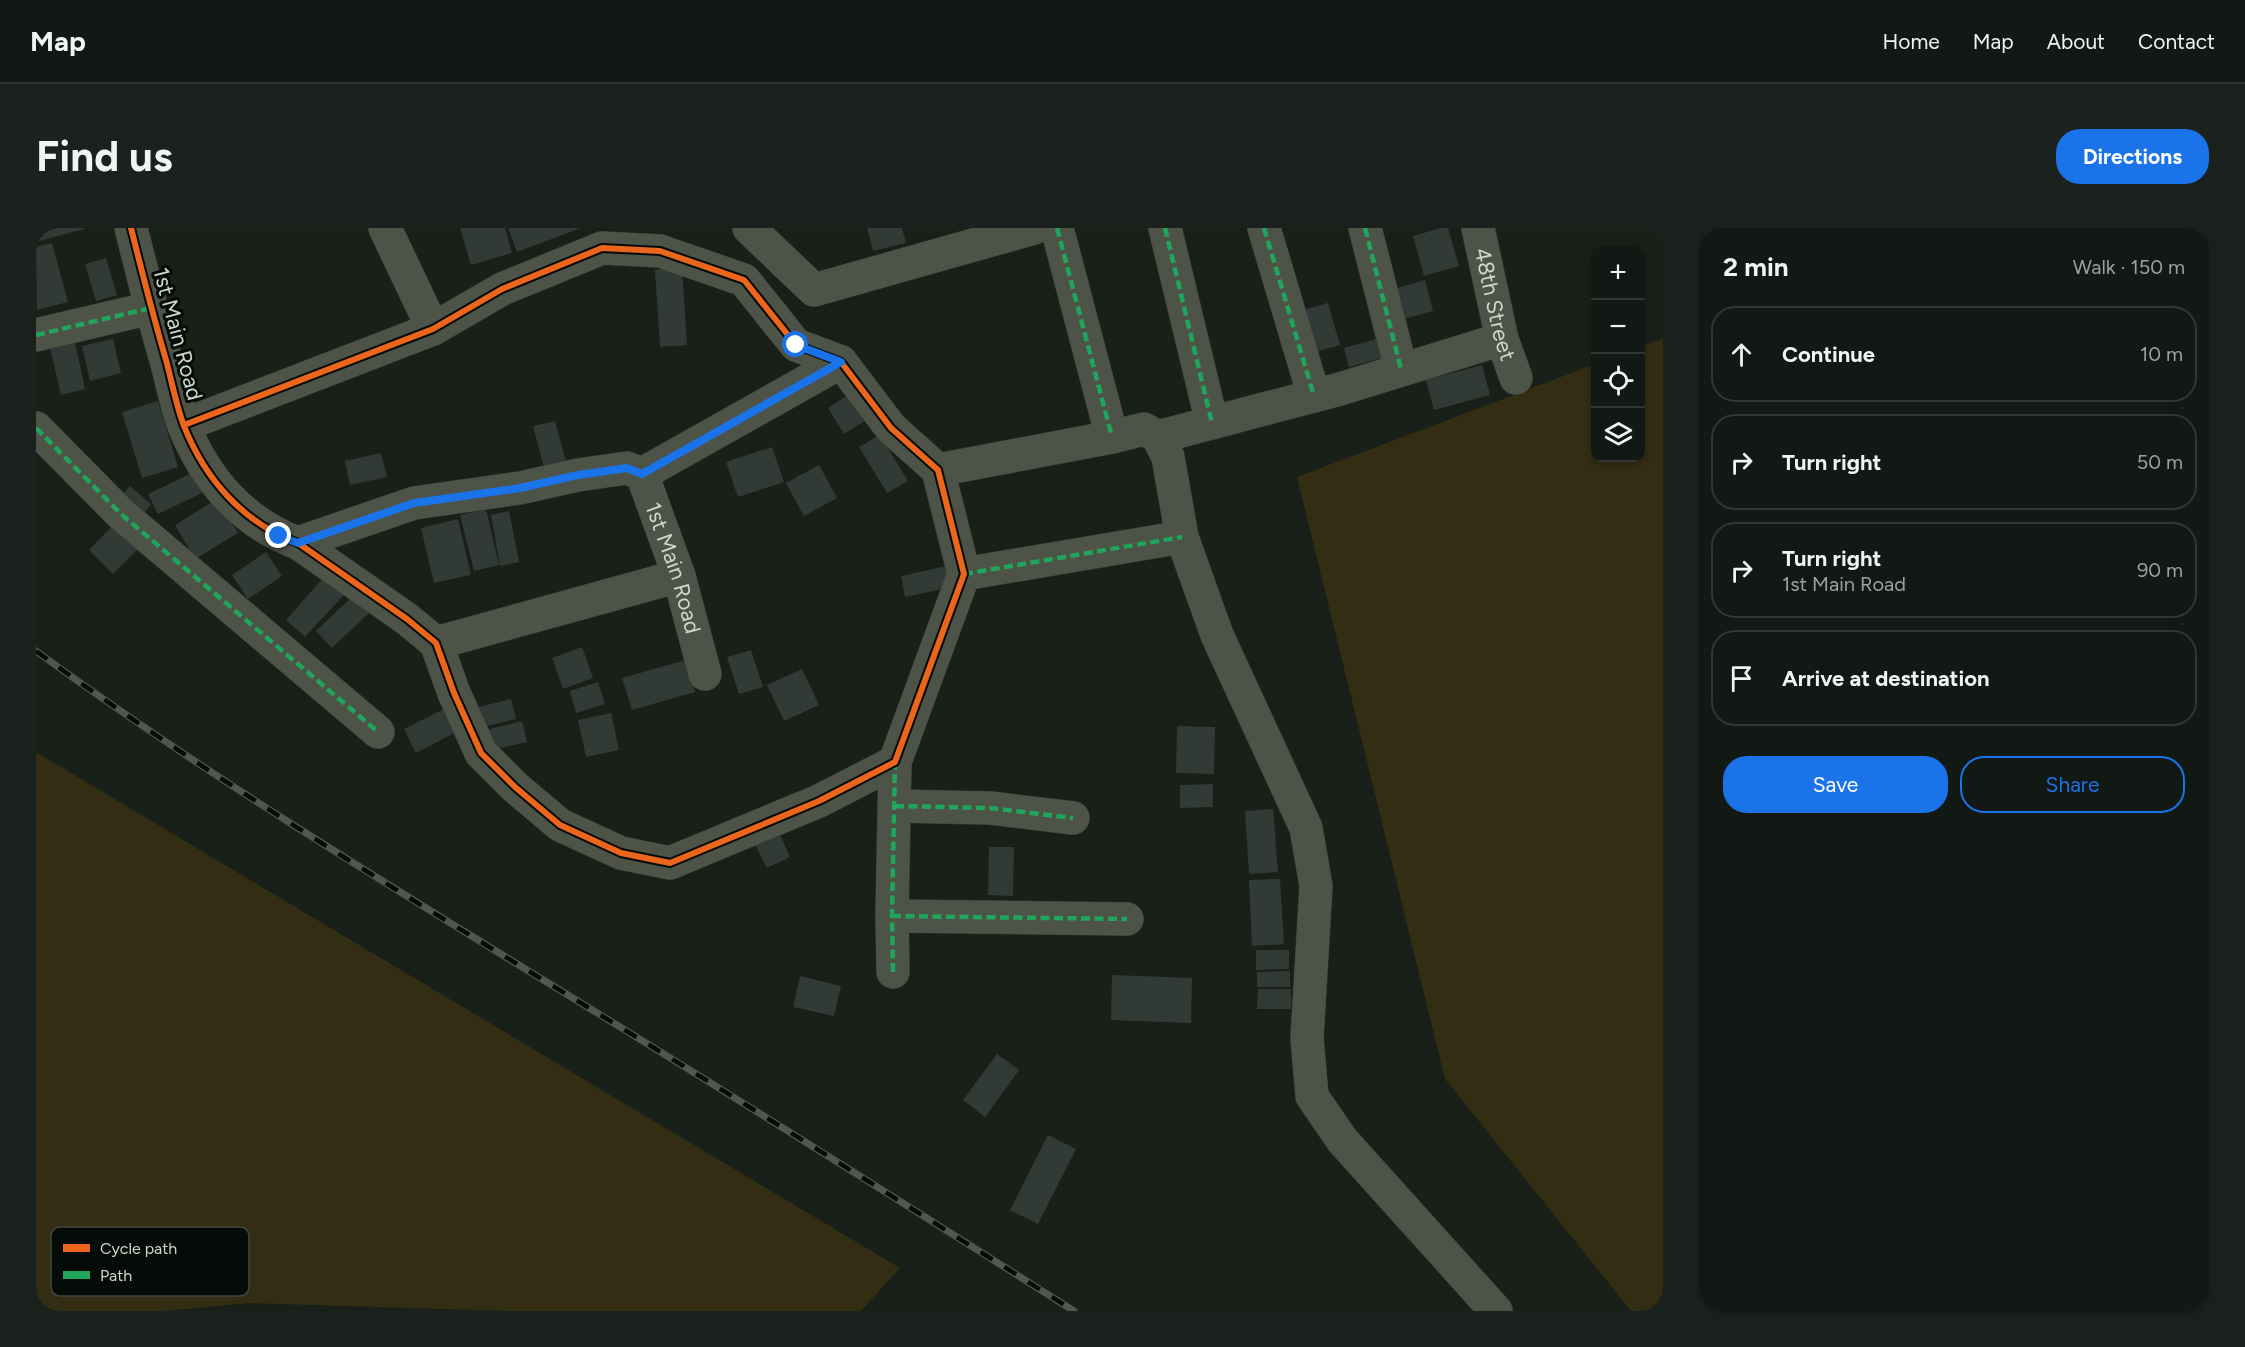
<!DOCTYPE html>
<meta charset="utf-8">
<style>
body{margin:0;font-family:Figtree,sans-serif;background:#1b211c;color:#f1f3f6}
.controls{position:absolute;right:18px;top:18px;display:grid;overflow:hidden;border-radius:12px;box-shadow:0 3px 9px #0003}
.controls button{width:54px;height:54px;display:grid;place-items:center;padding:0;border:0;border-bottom:2px solid #313733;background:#121813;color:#f1f3f6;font:30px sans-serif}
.stop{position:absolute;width:18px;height:18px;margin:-14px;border:4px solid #1a73e8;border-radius:50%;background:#fff}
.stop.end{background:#1a73e8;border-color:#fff;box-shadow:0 2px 6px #0008}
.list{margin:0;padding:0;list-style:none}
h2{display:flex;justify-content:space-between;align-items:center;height:78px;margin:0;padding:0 24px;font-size:26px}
h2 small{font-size:20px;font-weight:400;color:#9ca0a0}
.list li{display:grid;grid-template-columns:39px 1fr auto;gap:18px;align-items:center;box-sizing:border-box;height:96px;margin:0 12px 12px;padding:0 12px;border:2px solid #313733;border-radius:24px}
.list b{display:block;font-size:22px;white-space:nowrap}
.list p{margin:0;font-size:20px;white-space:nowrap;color:#9ca0a0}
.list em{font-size:20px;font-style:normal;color:#9ca0a0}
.actions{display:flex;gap:12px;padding:18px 24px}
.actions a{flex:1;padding:14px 0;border:2px solid #1a73e8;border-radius:24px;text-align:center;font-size:21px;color:#1a73e8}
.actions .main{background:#1a73e8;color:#fff}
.icon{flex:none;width:33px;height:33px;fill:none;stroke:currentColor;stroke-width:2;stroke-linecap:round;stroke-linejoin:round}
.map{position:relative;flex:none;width:1627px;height:1083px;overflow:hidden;border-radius:24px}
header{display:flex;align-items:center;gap:36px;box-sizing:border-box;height:84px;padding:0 30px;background:#121813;border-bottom:2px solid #313733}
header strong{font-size:28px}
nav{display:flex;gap:33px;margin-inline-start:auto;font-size:21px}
.intro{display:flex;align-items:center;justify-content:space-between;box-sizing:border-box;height:144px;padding:0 36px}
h1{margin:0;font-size:42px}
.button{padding:15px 27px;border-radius:24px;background:#1a73e8;color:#fff;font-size:21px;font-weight:700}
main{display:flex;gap:36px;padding:0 36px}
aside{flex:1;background:#121813;border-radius:24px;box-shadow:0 3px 9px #0003}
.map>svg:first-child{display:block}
.green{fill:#322d13}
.building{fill:#323a36}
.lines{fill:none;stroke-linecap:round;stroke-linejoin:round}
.minor-casing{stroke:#363c37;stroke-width:34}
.minor{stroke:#4e5348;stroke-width:33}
.rail-casing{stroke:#51574f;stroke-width:7}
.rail{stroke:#050b06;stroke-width:4.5;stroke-dasharray:14;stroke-linecap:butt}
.quiet{stroke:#20a55d;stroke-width:4.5;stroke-dasharray:9 4.5;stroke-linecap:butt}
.cycleway-casing{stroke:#050b06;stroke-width:10}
.cycleway{stroke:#eb651d;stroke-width:6}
.route{stroke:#1a73e8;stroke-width:8}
.labels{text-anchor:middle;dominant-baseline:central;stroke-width:6;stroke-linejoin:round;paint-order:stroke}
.street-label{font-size:22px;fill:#cdd7ce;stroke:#050b06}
.key{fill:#050b06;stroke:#414842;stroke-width:1.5}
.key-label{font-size:16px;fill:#cdd7ce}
</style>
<header>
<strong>Map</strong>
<nav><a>Home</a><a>Map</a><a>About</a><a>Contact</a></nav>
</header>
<div class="intro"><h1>Find us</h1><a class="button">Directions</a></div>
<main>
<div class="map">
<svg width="1627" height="1083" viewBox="0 0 1627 1083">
<rect width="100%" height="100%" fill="#182019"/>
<path class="green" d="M1627,110V1083H1595L1409,851L1261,249L1559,136L1560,230H1604L1605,119Z
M0,524L864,1040L825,1083H470L213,1075L127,1083H0Z"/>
<path class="building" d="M0,0H48V1L0,14Z
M424,0H469L476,25L435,37Z
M472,0H545L481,24Z
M831,0H866L870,15L837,23Z
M1405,0H1412L1423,38L1388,48L1377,8Z
M16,15L32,74L1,82L0,19Z
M70,30L81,67L60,73L49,36Z
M646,40L651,117L624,119L619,42Z
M1389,52L1397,83L1356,94L1347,64Z
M1292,75L1304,117L1268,127L1256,85Z
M1351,108L1356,127L1313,139L1308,120Z
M38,110L49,161L25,167L13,116Z
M77,111L85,145L54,153L46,118Z
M1446,137L1454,167L1398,182L1390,152Z
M821,161L838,187L808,206L792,180Z
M122,173L142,239L106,250L86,184Z
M519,193L532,241L510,247L497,198Z
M844,207L872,253L851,265L823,219Z
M736,219L748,254L702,269L690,234Z
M345,225L351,249L314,257L309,233Z
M783,237L801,270L768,288L750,255Z
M158,244L168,264L122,286L112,266Z
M94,258L115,276L101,294L79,276Z
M181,271L202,305L159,331L139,297Z
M450,281L463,337L438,343L424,287Z
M473,283L483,334L464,338L455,287Z
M83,291L108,315L77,346L53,322Z
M422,291L435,347L398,355L385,300Z
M230,324L246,348L212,371L196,347Z
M911,338L916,359L869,369L865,348Z
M295,341L315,359L269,409L250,392Z
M318,367L334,384L296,420L280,403Z
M546,419L557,450L527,461L516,430Z
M715,422L727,459L703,466L691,429Z
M650,432L659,464L596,482L586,450Z
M766,441L783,477L748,493L731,457Z
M562,454L569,476L540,485L534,463Z
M475,471L480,491L439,501L434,481Z
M416,477L428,500L380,525L368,501Z
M575,485L583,522L550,529L542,492Z
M486,493L491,514L450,523L446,503Z
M1141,498L1179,499L1178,546L1140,545Z
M1177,556V579L1144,580V557Z
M1237,581L1242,644L1213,646L1209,583Z
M741,600L754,629L731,640L717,612Z
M953,619H978L977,668L952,667Z
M1244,651L1248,716L1216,718L1213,652Z
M1220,722H1253V741L1220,742Z
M1254,743V759H1221V744Z
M1076,747L1156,750L1155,795L1075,792Z
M764,748L805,758L798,788L757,779Z
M1222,761H1255V781H1221Z
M961,826L983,842L949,889L927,872Z
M1012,907L1040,921L1002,996L974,982Z"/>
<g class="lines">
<defs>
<g id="minor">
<path d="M95,0C106,44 117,88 130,132C136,154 140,177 148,198C169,251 207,295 262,315L371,391L400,415L418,465L445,525L479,559L524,597L585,625L634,635L783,573L859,534L928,346L902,242L855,200L805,134L760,117L708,52L624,23L566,20L466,61L397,101L148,197"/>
<path d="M349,0L397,101"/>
<path d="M713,0L778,62L998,0"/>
<path d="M1021,0L1076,209"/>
<path d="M1129,0L1176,195"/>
<path d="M1228,0L1278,168"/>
<path d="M1329,0L1365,141"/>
<path id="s1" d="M1442,0L1466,111L1480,150"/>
<path d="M0,107L115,80"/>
<path d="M0,200L85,286L342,504"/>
<path d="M1122,209L1304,161L1466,111"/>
<path d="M902,242L1076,209L1108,201L1122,209L1132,229L1146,309L1181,407L1270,600L1280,658L1271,810L1276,868L1306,912L1460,1083"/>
<path d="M606,246L805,134"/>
<path id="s2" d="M262,315L378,275L484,260L542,247L591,240L606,246L643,348L669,446"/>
<path d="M928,346L1146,309"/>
<path d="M400,415L643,348"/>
<path d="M859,578L954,580L1037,590"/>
<path d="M856,688L1091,691"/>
<path d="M857,744L856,688L859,534"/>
</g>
</defs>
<use href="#minor" class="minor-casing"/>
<use href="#minor" class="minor"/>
<defs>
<path id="rail" d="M0,423C173,549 357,660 540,772C707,874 872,978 1038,1083"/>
</defs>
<use href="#rail" class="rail-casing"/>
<use href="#rail" class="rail"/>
<path class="quiet" d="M1021,0L1076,209
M1129,0L1176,195
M1228,0L1278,168
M1329,0L1365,141
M0,107L115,80
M0,200L85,286L342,504
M928,346L1146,309
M859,578L954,580L1037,590
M856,688L1091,691
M857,744L856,688L859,534"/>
<defs>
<path id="cycleway" d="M95,0C106,44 117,88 130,132C136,154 140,177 148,198C169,251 207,295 262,315L371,391L400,415L418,465L445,525L479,559L524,597L585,625L634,635L783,573L859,534L928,346L902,242L855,200L805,134L760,117L708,52L624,23L566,20L466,61L397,101L148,197"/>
</defs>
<use href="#cycleway" class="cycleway-casing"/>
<use href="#cycleway" class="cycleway"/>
</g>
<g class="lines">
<path class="route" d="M243,308L262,315L378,275L484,260L542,247L591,240L606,246L805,134L760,117"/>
</g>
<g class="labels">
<g class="street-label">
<text stroke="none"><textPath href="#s1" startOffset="78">48th Street</textPath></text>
<text transform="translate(142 106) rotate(75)">1st Main Road</text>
<text stroke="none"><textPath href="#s2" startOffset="454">1st Main Road</textPath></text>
</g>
</g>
<rect x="15" y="999" width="198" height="69" rx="9" class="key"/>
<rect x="27" y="1016" width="27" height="8" fill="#eb651d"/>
<rect x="27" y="1043" width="27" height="8" fill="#20a55d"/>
<g class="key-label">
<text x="64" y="1026">Cycle path</text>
<text x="64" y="1053">Path</text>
</g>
</svg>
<div class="controls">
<button>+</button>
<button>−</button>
<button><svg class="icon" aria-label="locate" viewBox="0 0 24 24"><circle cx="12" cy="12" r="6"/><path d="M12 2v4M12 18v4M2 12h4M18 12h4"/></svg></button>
<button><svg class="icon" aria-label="layers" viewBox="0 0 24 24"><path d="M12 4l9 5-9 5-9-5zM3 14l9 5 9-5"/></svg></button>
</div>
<div class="stop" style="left:760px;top:117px"></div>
<div class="stop end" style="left:243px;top:308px"></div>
</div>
<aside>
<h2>2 min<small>Walk · 150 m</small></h2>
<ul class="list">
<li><svg class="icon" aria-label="ahead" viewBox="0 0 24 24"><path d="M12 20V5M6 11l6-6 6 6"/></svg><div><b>Continue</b></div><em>10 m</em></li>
<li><svg class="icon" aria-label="right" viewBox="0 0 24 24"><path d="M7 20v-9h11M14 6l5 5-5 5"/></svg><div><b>Turn right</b></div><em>50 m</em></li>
<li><svg class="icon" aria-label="right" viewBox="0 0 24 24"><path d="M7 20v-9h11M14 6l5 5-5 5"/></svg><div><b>Turn right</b><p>1st Main Road</p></div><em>90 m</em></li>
<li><svg class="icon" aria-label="arrive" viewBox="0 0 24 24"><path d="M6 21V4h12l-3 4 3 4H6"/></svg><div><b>Arrive at destination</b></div></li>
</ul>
<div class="actions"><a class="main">Save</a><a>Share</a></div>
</aside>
</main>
